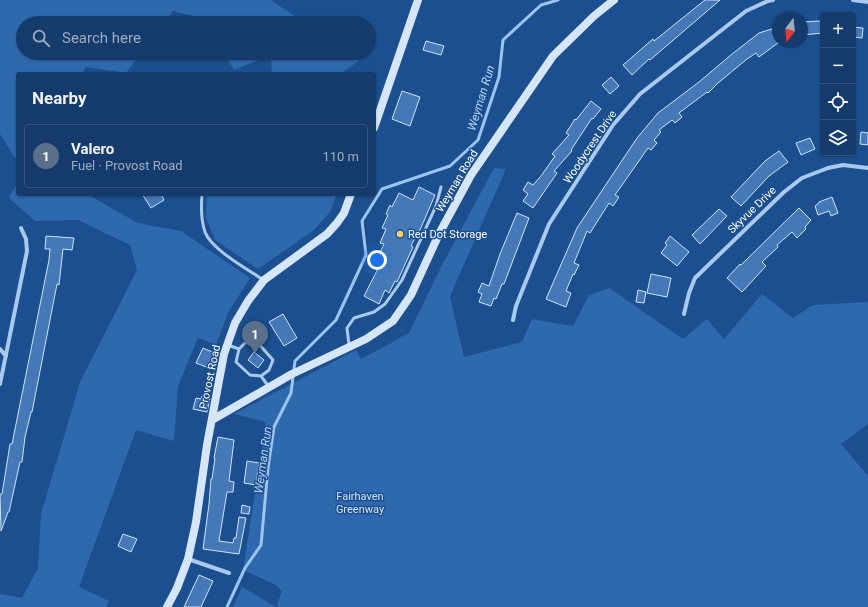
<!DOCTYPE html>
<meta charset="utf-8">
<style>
body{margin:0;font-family:Roboto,sans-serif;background:#214673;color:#f1f3f6}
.controls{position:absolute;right:12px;top:12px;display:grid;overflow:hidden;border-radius:4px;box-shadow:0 1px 3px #0004}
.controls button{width:36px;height:36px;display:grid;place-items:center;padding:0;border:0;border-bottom:1px solid #33557e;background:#143b6b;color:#f1f3f6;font:20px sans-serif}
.compass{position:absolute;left:772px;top:12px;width:36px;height:36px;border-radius:50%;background:#143b6b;box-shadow:0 1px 3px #0004;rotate:196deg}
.you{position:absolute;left:377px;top:260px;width:14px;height:14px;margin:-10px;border:3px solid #fff;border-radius:50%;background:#1a73e8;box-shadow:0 0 0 6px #1a73e833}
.badge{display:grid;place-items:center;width:26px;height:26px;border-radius:50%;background:#e797bd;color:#fff;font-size:13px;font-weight:700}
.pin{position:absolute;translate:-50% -33px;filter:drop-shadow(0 1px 2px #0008)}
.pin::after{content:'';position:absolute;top:21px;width:14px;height:12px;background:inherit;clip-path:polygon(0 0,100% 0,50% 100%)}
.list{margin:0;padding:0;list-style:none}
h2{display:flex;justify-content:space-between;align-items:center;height:52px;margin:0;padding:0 16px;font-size:17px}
h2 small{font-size:13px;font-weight:400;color:#9dadc1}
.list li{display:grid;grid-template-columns:26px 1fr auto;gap:12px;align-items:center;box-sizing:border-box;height:64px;margin:0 8px 8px;padding:0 8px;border:1px solid #33557e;border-radius:4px}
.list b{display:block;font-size:15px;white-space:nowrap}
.list p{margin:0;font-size:13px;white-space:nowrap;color:#9dadc1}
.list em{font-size:13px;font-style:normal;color:#9dadc1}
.icon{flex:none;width:22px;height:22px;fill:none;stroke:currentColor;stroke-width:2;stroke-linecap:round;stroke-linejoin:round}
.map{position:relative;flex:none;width:868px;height:607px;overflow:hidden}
.search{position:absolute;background:#143b6b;box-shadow:0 1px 3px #0004;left:16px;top:16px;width:360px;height:44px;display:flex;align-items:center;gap:10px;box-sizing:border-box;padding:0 14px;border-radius:22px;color:#9dadc1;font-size:15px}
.panel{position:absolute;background:#143b6b;box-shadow:0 1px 3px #0004;left:16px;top:72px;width:360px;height:124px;border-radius:4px}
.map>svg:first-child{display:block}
.green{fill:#2e69ad}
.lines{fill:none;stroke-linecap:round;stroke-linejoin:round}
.stream{stroke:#9cc4f0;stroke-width:3}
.building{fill:#4478b7;stroke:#cfe3fa}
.lane{stroke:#a9c9ee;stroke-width:3}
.street{stroke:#a9c9ee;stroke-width:4}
.secondary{stroke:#d6e6fa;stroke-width:8}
.poi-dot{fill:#ffd166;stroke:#1b4f8f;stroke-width:1.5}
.labels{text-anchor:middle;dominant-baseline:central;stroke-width:3;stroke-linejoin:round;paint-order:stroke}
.street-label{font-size:11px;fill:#fff;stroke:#1b4f8f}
.poi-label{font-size:11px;fill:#fff;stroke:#1b4f8f;text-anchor:start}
.park-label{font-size:11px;fill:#cfe3fa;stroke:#1b4f8f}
.water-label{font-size:12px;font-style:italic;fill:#b5d3f5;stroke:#1b4f8f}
</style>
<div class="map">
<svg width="868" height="607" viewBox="0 0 868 607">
<rect width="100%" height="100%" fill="#1b4f8f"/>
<path class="green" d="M0,0H271L305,23H206L202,18L173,11L164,23H23V53H141L126,73L86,67L82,74H18V163L0,134Z
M224,53H348L359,61L340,74H272L271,55L234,70Z
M494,168L506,169L450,296L464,357L522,342L532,319L573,326L589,295L609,288L683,339L707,319L724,339L762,294L793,318L813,305L868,302V424L841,444L868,476V607H279L277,605L282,591L274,584L243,570L266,422L234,414L356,350L361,359L409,333L440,269Z
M18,181V194H87L138,223L181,231L250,278L228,313L216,345L198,338L178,386L174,441L136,430L79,587L109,601L106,607H0V594L22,598L38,568L41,514L80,382L137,270L130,245L78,220L35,221L9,198Z
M207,194H337L330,212L314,230L258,269L215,240L206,218Z
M242,587L276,607H233Z"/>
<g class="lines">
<path class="stream" d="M227,607L245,568L261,545L268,468L274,427L291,393L295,361L336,320L366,255L362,221L382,189L450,166L478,140L499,77L503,40L541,5L558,0"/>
</g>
<path class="building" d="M705,0H720L650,60L649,59L632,75L623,65L653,39L654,41Z
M818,21L823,22V33L802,35V22Z
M778,27V43L759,57L756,53L747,59L718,83L708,93L707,92L679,113L682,117L675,123L672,120L659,130L661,132L654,140L657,143L651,150L648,148L615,195L619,197L613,206L609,203L590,233L587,231L574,263L579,265L574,275L573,274L566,291L571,293L566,307L546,299L577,228L637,138L658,113L699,82L732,54L759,33Z
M853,27L863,28L862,38L853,37Z
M426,41L444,46L441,55L423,50Z
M611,77L619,86L610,94L602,85Z
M402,91L420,97L410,126L392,119Z
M591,101L601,109L593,119L592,118L571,150L572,151L554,171L557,173L533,208L523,201L528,194L523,190L528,182L533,185L541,176L555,156L552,154L569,135L566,133L575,119L576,120Z
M861,132L868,133V145L860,144Z
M810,138L815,149L801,155L796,143Z
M779,151L788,162L769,176L741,206L731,197L765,161Z
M419,187L435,195L420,230H419L411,246L413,247L397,282L395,281L389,293L385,290L379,304L364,296L383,259L378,257L384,244L380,243L386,229L382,228L388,215L386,214L390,205L392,207L399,193L413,200Z
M142,194H161L164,200L151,208Z
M832,197L838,213L831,216L829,211L818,215L815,206L819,203V202Z
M799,208L811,220L805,227L806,229L797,238L792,232L777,245L778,247L762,262L766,266L742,292L727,278L740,264L741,265Z
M719,209L727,216L700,244L692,235Z
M517,213L529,218L504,284H502L496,299L494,298L491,306L479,302L482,294L478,292L482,283L489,286L500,254Z
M46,236L74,238L72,250L63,249L59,285L57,284L32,412H31L25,437L22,462H20L9,512H8L1,531L0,494H2L10,444H12L49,260L50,249H45Z
M670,236L689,252L677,266L661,253L667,245L665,243Z
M651,274L671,278L667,297L647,293Z
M638,290L646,292L644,303L636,302Z
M283,314L297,338L284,346L269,322Z
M203,348L217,354L211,369L196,363Z
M254,352L264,360L258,368L248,360Z
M202,396L210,398L207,412L193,409L196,398L201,399Z
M218,437L234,440L229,481L234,482L233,492H227L219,541L233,543L234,538H236L239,517L246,518L239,554L203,549L209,504L211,479H212L215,458H214Z
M247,461L259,463L256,485L244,483Z
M242,505L250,507L249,514L241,513Z
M123,534L137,539L131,552L118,546Z
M199,575L213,581L201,607H184Z"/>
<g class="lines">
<path class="lane" d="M202,194C201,206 201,220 205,232C211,249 247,269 262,279
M228,345L239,349L248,340L257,342L273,360L269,370L261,376L269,387
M349,345L347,328L354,318L374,312L385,304L402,280L436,206L441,187
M239,349L236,362L250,375L261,376"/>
<path class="street" d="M853,0L868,2
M684,314L689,293L695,278L784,192L802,178L828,168L843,165L868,168
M513,320L516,306L549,224L613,125L640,94L746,11L768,1L773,0
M0,349L6,356
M0,384L27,251L26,239L21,228
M188,559L229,573"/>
<path class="secondary" d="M374,128L418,0
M212,420L292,374L366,339L393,321L411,295L439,234L471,175L553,56L594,16L614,0
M167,607L177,588L188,559L196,522L207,445L224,354L235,323L248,301L264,280L327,234L337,223L344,213L351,194"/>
</g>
<circle class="poi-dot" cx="400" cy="234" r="4"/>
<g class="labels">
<g class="street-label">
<text transform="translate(590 147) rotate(-56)">Woodycrest Drive</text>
<text transform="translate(457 181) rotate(-59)">Weyman Road</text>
<text transform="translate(752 210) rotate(-44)">Skyvue Drive</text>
<text transform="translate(210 377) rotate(-78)">Provost Road</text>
</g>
<g class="poi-label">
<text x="408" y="234">Red Dot Storage</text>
</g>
<g class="park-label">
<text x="360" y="496">Fairhaven<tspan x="360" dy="13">Greenway</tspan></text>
</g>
<g class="water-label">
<text transform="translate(481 98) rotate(-73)">Weyman Run</text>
<text transform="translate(263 460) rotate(-82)">Weyman Run</text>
</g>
</g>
</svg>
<div class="controls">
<button>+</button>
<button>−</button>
<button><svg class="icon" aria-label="locate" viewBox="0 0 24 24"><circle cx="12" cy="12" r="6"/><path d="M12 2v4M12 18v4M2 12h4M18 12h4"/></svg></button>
<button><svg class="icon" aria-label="layers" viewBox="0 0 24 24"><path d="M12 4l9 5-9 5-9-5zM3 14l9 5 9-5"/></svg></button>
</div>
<svg class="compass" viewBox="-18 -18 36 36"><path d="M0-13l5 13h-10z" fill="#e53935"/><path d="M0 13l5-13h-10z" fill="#9dadc1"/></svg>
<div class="you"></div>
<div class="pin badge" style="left:255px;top:354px;background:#5c6f8a">1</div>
<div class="search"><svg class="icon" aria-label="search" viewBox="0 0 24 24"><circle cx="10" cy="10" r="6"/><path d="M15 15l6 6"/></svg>Search here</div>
<section class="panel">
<h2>Nearby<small></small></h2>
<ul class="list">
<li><span class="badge" style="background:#5c6f8a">1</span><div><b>Valero</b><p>Fuel · Provost Road</p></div><em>110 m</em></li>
</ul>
</section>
</div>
